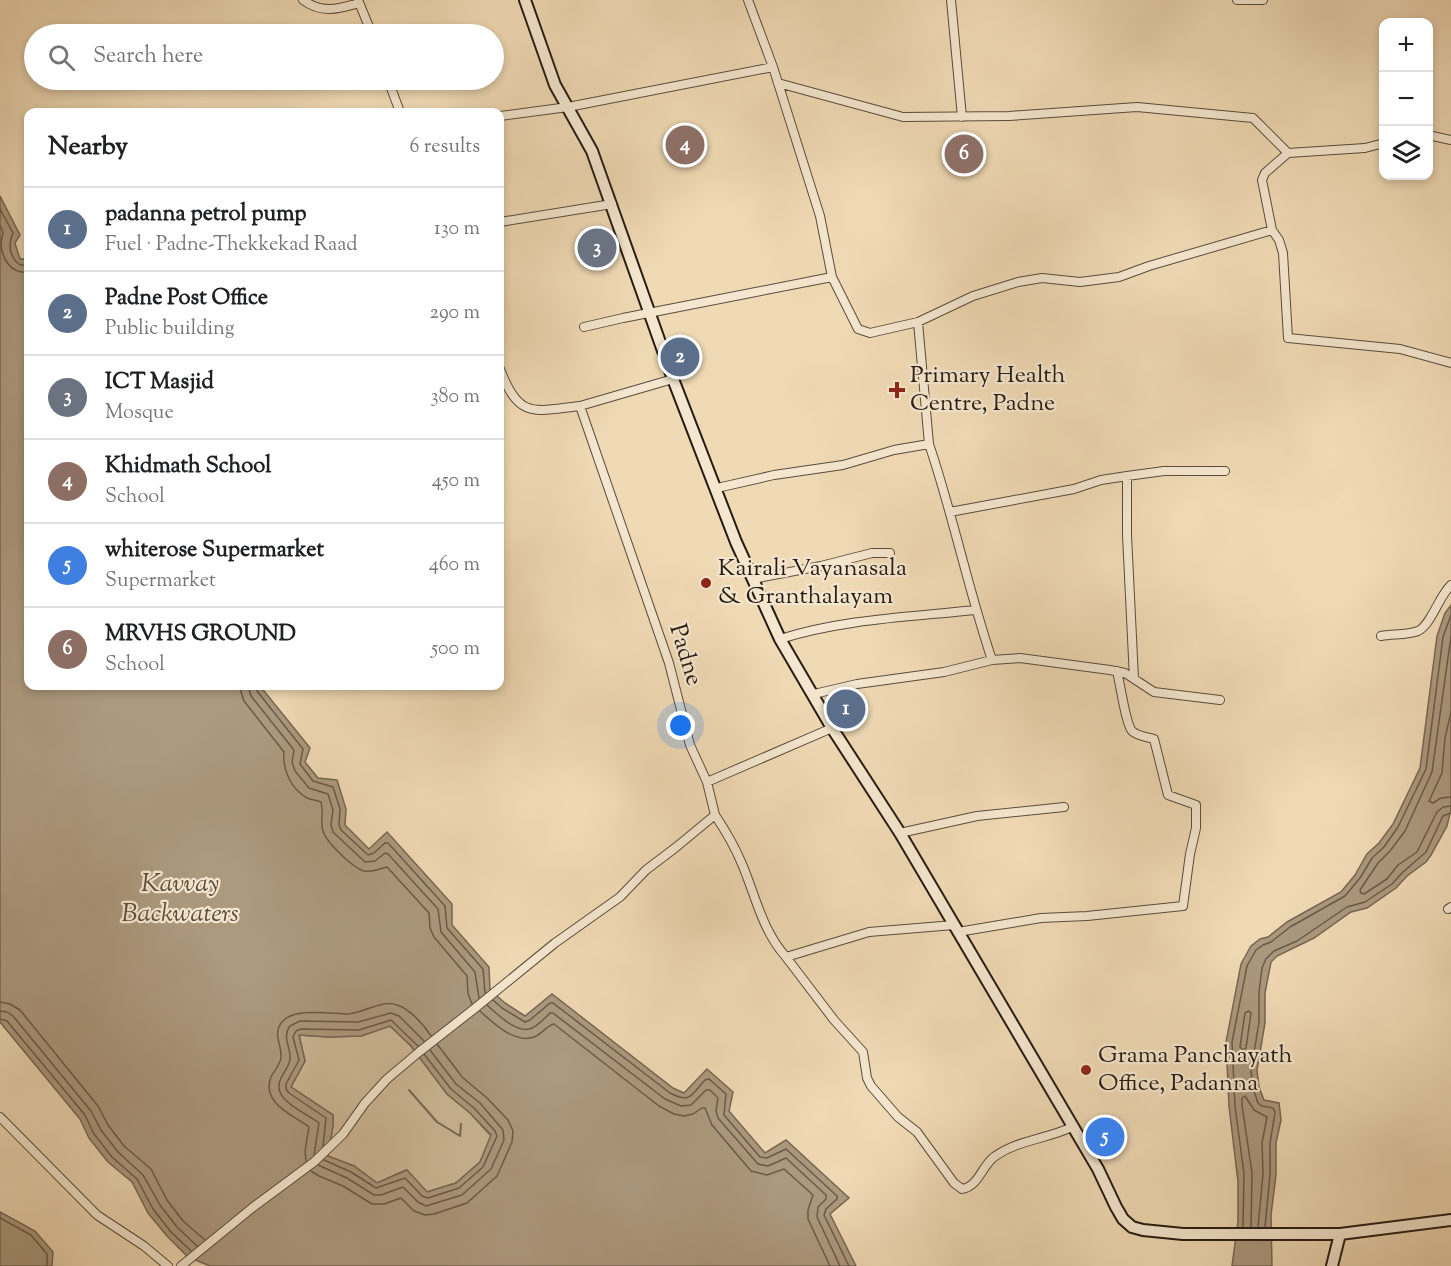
<!DOCTYPE html>
<meta charset="utf-8">
<style>
body{margin:0;font-family:"Sorts Mill Goudy",serif;background:#f6f6f6;color:#202124}
.controls{position:absolute;right:18px;top:18px;display:grid;overflow:hidden;border-radius:12px;box-shadow:0 3px 9px #0003}
.controls button{width:54px;height:54px;display:grid;place-items:center;padding:0;border:0;border-bottom:2px solid #e0e0e0;background:#fff;color:#202124;font:30px sans-serif}
.you{position:absolute;left:681px;top:726px;width:21px;height:21px;margin:-15px;border:4px solid #fff;border-radius:50%;background:#1a73e8;box-shadow:0 0 0 9px #1a73e833}
.badge{display:grid;place-items:center;width:39px;height:39px;border-radius:50%;background:#7c3aed;color:#fff;font-size:20px;font-weight:700}
.pin{position:absolute;translate:-50% -50%;border:3px solid #fff;box-shadow:0 2px 6px #0006}
.list{margin:0;padding:0;list-style:none}
h2{display:flex;justify-content:space-between;align-items:center;height:78px;margin:0;padding:0 24px;font-size:26px}
h2 small{font-size:20px;font-weight:400;color:#757577}
.list li{display:grid;grid-template-columns:39px 1fr auto;gap:18px;align-items:center;box-sizing:border-box;height:84px;padding:0 24px;border-top:2px solid #e0e0e0}
.list b{display:block;font-size:22px;white-space:nowrap}
.list p{margin:0;font-size:20px;white-space:nowrap;color:#757577}
.list em{font-size:20px;font-style:normal;color:#757577}
.icon{flex:none;width:33px;height:33px;fill:none;stroke:currentColor;stroke-width:2;stroke-linecap:round;stroke-linejoin:round}
.map{position:relative;flex:none;width:1451px;height:1266px;overflow:hidden}
.search{position:absolute;background:#fff;box-shadow:0 3px 9px #0003;left:24px;top:24px;width:480px;height:66px;display:flex;align-items:center;gap:15px;box-sizing:border-box;padding:0 21px;border-radius:33px;color:#757577;font-size:22px}
.panel{position:absolute;background:#fff;box-shadow:0 3px 9px #0003;left:24px;top:108px;width:480px;height:582px;border-radius:12px}
.map>svg:first-child{display:block}
.green{fill:#ceba99;stroke:#7a6b56;stroke-width:1.5}
.water{fill:#ac997e;stroke:#776753;stroke-width:1.5;fill-rule:evenodd}
.lines{fill:none;stroke-linecap:round;stroke-linejoin:round}
.shore{stroke:#6a5a48;stroke-width:1.5}
.stream{stroke:#776753;stroke-width:2}
.street-casing{stroke:#594c3c;stroke-width:10}
.secondary-casing{stroke:#271c13;stroke-width:14}
.street{stroke:#f5e7cf;stroke-width:8}
.secondary{stroke:#f5e7cf;stroke-width:10}
.poi-dot{fill:#8f2418;stroke:#f5e7cf;stroke-width:2}
.labels{text-anchor:middle;dominant-baseline:central;stroke-width:4.5;stroke-linejoin:round;paint-order:stroke}
.poi-label{font-size:24px;fill:#271c13;stroke:#f5e7cf;text-anchor:start}
.street-label{font-size:24px;fill:#271c13;stroke:#f5e7cf}
.water-label{font-size:26px;font-style:italic;fill:#5c4e3e;stroke:#f5e7cf}
</style>
<div class="map">
<svg width="1451" height="1266" viewBox="0 0 1451 1266">
<rect width="100%" height="100%" fill="#f0dab5"/>
<filter id="stains"><feTurbulence type="fractalNoise" baseFrequency=".00333" numOctaves="4"/><feColorMatrix values="0 0 0 0 .2 0 0 0 0 .09 0 0 0 0 .02 0 0 0 .5 -.17"/></filter>
<radialGradient id="worn" r=".72"><stop offset=".6" stop-color="#630" stop-opacity="0"/><stop offset="1" stop-color="#630" stop-opacity=".3"/></radialGradient>
<path class="green" d="M390,1026L411,1046L447,1094L470,1113L491,1136L480,1162L456,1183L427,1192L406,1170L377,1183L354,1166L327,1156L333,1126V1115L291,1087L305,1061L299,1035L328,1037L361,1036Z"/>
<path class="water" d="M0,196L20,235L15,243L20,259H28V308L26,312L28,315V686H260L310,748L305,762L318,778L337,780L346,809L345,825L369,849L387,832L452,904V925L489,967L490,990L505,1003L525,1016L552,994L673,1088L684,1093L707,1069L733,1092L729,1111L765,1153L786,1140L849,1198L830,1214L856,1266H210L188,1257L167,1236L148,1213L132,1182L108,1162L89,1138L80,1119L0,1022ZM390,1026L411,1046L447,1094L470,1113L491,1135L480,1162L456,1183L427,1192L407,1170L377,1183L354,1166L328,1156L333,1126V1115L291,1087L305,1061L299,1035L328,1037L361,1036Z
M1451,605V809L1447,826L1431,855L1426,862L1407,876L1396,888L1367,908L1351,912L1314,938L1277,956L1271,962L1265,993V1023L1257,1070L1259,1087L1264,1100L1279,1103L1281,1120L1276,1143V1175L1271,1215L1272,1266H1232L1238,1221V1182L1229,1106L1226,1042L1241,964L1251,946L1260,939L1268,937L1287,922L1341,892L1355,875L1367,854L1379,843L1393,824L1420,768L1437,636L1445,613Z
M0,1212L35,1231L53,1252L52,1266H0Z"/>
<g class="lines">
<path class="shore" d="M0,209L13,233C8,244 9,257 20,265H28
M0,225C6,236 1,234 1,244C2,260 12,274 28,272
M1451,636L1432,772L1405,831L1390,851L1378,863L1360,890L1361,893L1364,894L1387,879L1398,865L1417,852L1437,812L1443,807L1451,806
M239,686L244,701L284,752C282,769 291,789 307,798C311,800 316,800 321,802C324,812 320,821 323,831C326,842 353,868 364,871C373,873 380,868 387,867L429,913L430,928L434,937L467,976L468,994L472,1004
M248,686L251,696L294,750L292,762L295,771L309,788L328,794L333,810L331,825L333,832L365,862L375,861L385,853L388,854L438,909L441,932L475,972L479,998
M256,686L257,691L303,749L300,764L313,781L333,787L340,809L339,825L341,830L368,855L374,853L385,843H388L445,906L447,928L483,969L485,993
M1451,712L1445,738L1442,773L1429,801L1433,803L1441,798L1451,797
M493,1000L502,1008L525,1022L530,1020L550,1003H553L670,1093C691,1104 691,1095 705,1080L709,1079L726,1094L724,1115L760,1157L767,1158L786,1149L837,1196V1199L826,1209L824,1215L849,1266
M0,1002L10,1004L20,1010L98,1106L108,1125L124,1146L151,1169L167,1200L183,1221L205,1240
M487,1005C497,1014 518,1035 532,1028C539,1025 545,1018 550,1013H553L665,1099L681,1106L691,1105L706,1090H710L718,1098L716,1111L718,1118L758,1164L768,1166L786,1158L826,1195V1199L818,1207L817,1217L840,1266
M0,1011L7,1012L13,1016L91,1111L101,1130L118,1152L143,1175L160,1205L177,1227L197,1246
M480,1011C493,1023 515,1044 534,1037C542,1034 546,1026 554,1024L659,1106L674,1114L684,1116L693,1114L702,1108H705L712,1125L751,1171L767,1175L784,1169L813,1195L808,1210V1219L830,1266
M1249,1011L1251,1013L1246,1048L1243,1050L1240,1047L1245,1013Z
M0,1019L7,1021L85,1115L94,1134L112,1157L137,1179L153,1209L171,1232L191,1251
M323,1146L326,1118L289,1093L286,1089V1084L299,1060L293,1037L296,1031L301,1029L359,1030L391,1020L418,1046
M314,1155L319,1123C305,1112 270,1100 281,1078C284,1072 291,1064 290,1057C290,1045 282,1037 290,1026L300,1021L358,1022L391,1013L399,1016L424,1041
M324,1160L351,1172L376,1188L405,1178L422,1196L428,1198L459,1188L483,1167L497,1136L495,1131L475,1109L451,1089L424,1054
M306,1161L305,1151L309,1127C293,1115 261,1103 271,1077C274,1071 281,1064 281,1057C282,1044 272,1034 282,1022C294,1007 331,1014 348,1014C364,1013 382,999 397,1005C410,1009 424,1025 431,1036
M318,1165L347,1178L374,1195H381L403,1187L418,1202L426,1206L462,1195L491,1169L504,1140L503,1130L480,1103L456,1084L430,1050
M311,1171L319,1176L343,1186L372,1204H384L401,1198L414,1211L425,1215L434,1214L467,1203L497,1176L512,1142L513,1131L508,1120L486,1097L463,1078L437,1044
M0,1218L31,1235L47,1254V1266
M1243,1227L1244,1174L1235,1106L1232,1042L1247,966L1256,950L1263,945L1271,942L1290,927L1345,896L1360,878L1372,858L1384,847L1398,827L1426,769L1443,637L1451,615
M1251,1227L1252,1173L1242,1105V1098L1245,1096L1254,1110L1267,1117L1262,1143L1263,1174L1258,1227
M1265,1227L1270,1175V1143L1275,1112L1273,1108L1262,1106L1258,1103L1253,1088L1251,1071L1259,1022V992L1262,968L1266,959L1274,951L1297,941L1347,907L1365,902L1392,884L1403,872L1426,852L1443,816L1451,813"/>
<path class="stream" d="M409,1090L437,1122L460,1136L461,1124"/>
<defs>
<path id="street" d="M303,0C322,14 338,9 359,3
M358,0L372,34
M748,0L773,67L820,216L832,277L858,329L870,333L918,322L973,296L1018,282L1042,278L1080,282L1119,277L1149,266L1272,230L1262,180L1265,173L1288,153L1365,148L1384,143
M951,0L962,117
M1237,0H1263
M388,80L400,112
M778,83L903,117L1009,116L1137,107L1253,118L1288,153
M500,116L568,107L773,67
M1428,135L1451,140
M500,222L612,204
M1272,230L1279,240L1283,253L1288,338L1400,349L1451,363
M584,327L623,318L832,277
M580,406L673,379
M929,444C953,515 968,589 992,660L1020,658L1110,670L1125,673L1154,692L1220,700
M1127,476V535L1134,679
M717,488L774,475L843,465L894,450L929,444L918,322
M950,512L1074,489L1101,480L1127,476L1164,471H1225
M753,579L821,566L872,553H890
M1381,636C1392,634 1408,635 1418,631C1431,625 1439,596 1451,585
M780,639C843,619 910,617 975,610
M814,694L857,684L944,672L992,660
M707,782L832,728
M715,815C725,830 735,847 742,864C756,897 762,930 786,957L869,932L954,925
M900,833L977,816L1064,807
M1448,909L1451,907
M958,932L1041,918L1087,916L1183,906L1190,854L1196,828V805L1168,795L1154,739C1147,737 1137,736 1132,731C1126,725 1120,683 1117,671
M786,957L834,1020L863,1052L867,1078L871,1086L898,1117L917,1132L954,1183L962,1189C978,1187 982,1166 994,1157C1017,1140 1047,1139 1072,1127
M0,1117L97,1215L144,1246L168,1266
M181,1266L252,1208L314,1162L343,1134L365,1103L387,1079L419,1052L474,1009L555,943L620,897L646,870L675,848L715,815L707,782L690,745L669,663L580,406C534,411 519,420 500,369"/>
<path id="secondary" d="M525,0L555,85L592,151L673,379L736,542L780,639L832,728L900,833L1098,1169L1116,1207L1123,1219L1132,1227L1143,1230L1183,1234H1340L1451,1220
M1332,1266L1340,1234"/>
</defs>
<use href="#street" class="street-casing"/>
<use href="#secondary" class="secondary-casing"/>
<use href="#street" class="street"/>
<use href="#secondary" class="secondary"/>
</g>
<g class="poi-dot">
<path d="M894 381h6v6h6v6h-6v6h-6v-6h-6v-6h6z"/>
<circle cx="706" cy="583" r="6"/>
<circle cx="1086" cy="1070" r="6"/>
</g>
<g class="labels">
<g class="poi-label">
<text x="910" y="376">Primary Health<tspan x="910" dy="28">Centre, Padne</tspan></text>
<text x="718" y="569">Kairali Vayanasala<tspan x="718" dy="28">&amp; Granthalayam</tspan></text>
<text x="1098" y="1056">Grama Panchayath<tspan x="1098" dy="28">Office, Padanna</tspan></text>
</g>
<g class="street-label">
<text transform="translate(685 655) rotate(73)">Padne</text>
</g>
<g class="water-label">
<text x="180" y="884">Kavvay<tspan x="180" dy="30">Backwaters</tspan></text>
</g>
</g>
<rect width="100%" height="100%" filter="url(#stains)"/>
<rect width="100%" height="100%" fill="url(#worn)"/>
</svg>
<div class="controls">
<button>+</button>
<button>−</button>
<button><svg class="icon" aria-label="layers" viewBox="0 0 24 24"><path d="M12 4l9 5-9 5-9-5zM3 14l9 5 9-5"/></svg></button>
</div>
<div class="you"></div>
<div class="pin badge" style="left:846px;top:709px;background:#5c6f8a">1</div>
<div class="pin badge" style="left:680px;top:357px;background:#5c6f8a">2</div>
<div class="pin badge" style="left:597px;top:248px;background:#6b7280">3</div>
<div class="pin badge" style="left:685px;top:145px;background:#8d6e63">4</div>
<div class="pin badge" style="left:1105px;top:1137px;background:#3f7fe0">5</div>
<div class="pin badge" style="left:964px;top:154px;background:#8d6e63">6</div>
<div class="search"><svg class="icon" aria-label="search" viewBox="0 0 24 24"><circle cx="10" cy="10" r="6"/><path d="M15 15l6 6"/></svg>Search here</div>
<section class="panel">
<h2>Nearby<small>6 results</small></h2>
<ul class="list">
<li><span class="badge" style="background:#5c6f8a">1</span><div><b>padanna petrol pump</b><p>Fuel · Padne-Thekkekad Raad</p></div><em>130 m</em></li>
<li><span class="badge" style="background:#5c6f8a">2</span><div><b>Padne Post Office</b><p>Public building</p></div><em>290 m</em></li>
<li><span class="badge" style="background:#6b7280">3</span><div><b>ICT Masjid</b><p>Mosque</p></div><em>380 m</em></li>
<li><span class="badge" style="background:#8d6e63">4</span><div><b>Khidmath School</b><p>School</p></div><em>450 m</em></li>
<li><span class="badge" style="background:#3f7fe0">5</span><div><b>whiterose Supermarket</b><p>Supermarket</p></div><em>460 m</em></li>
<li><span class="badge" style="background:#8d6e63">6</span><div><b>MRVHS GROUND</b><p>School</p></div><em>500 m</em></li>
</ul>
</section>
</div>
